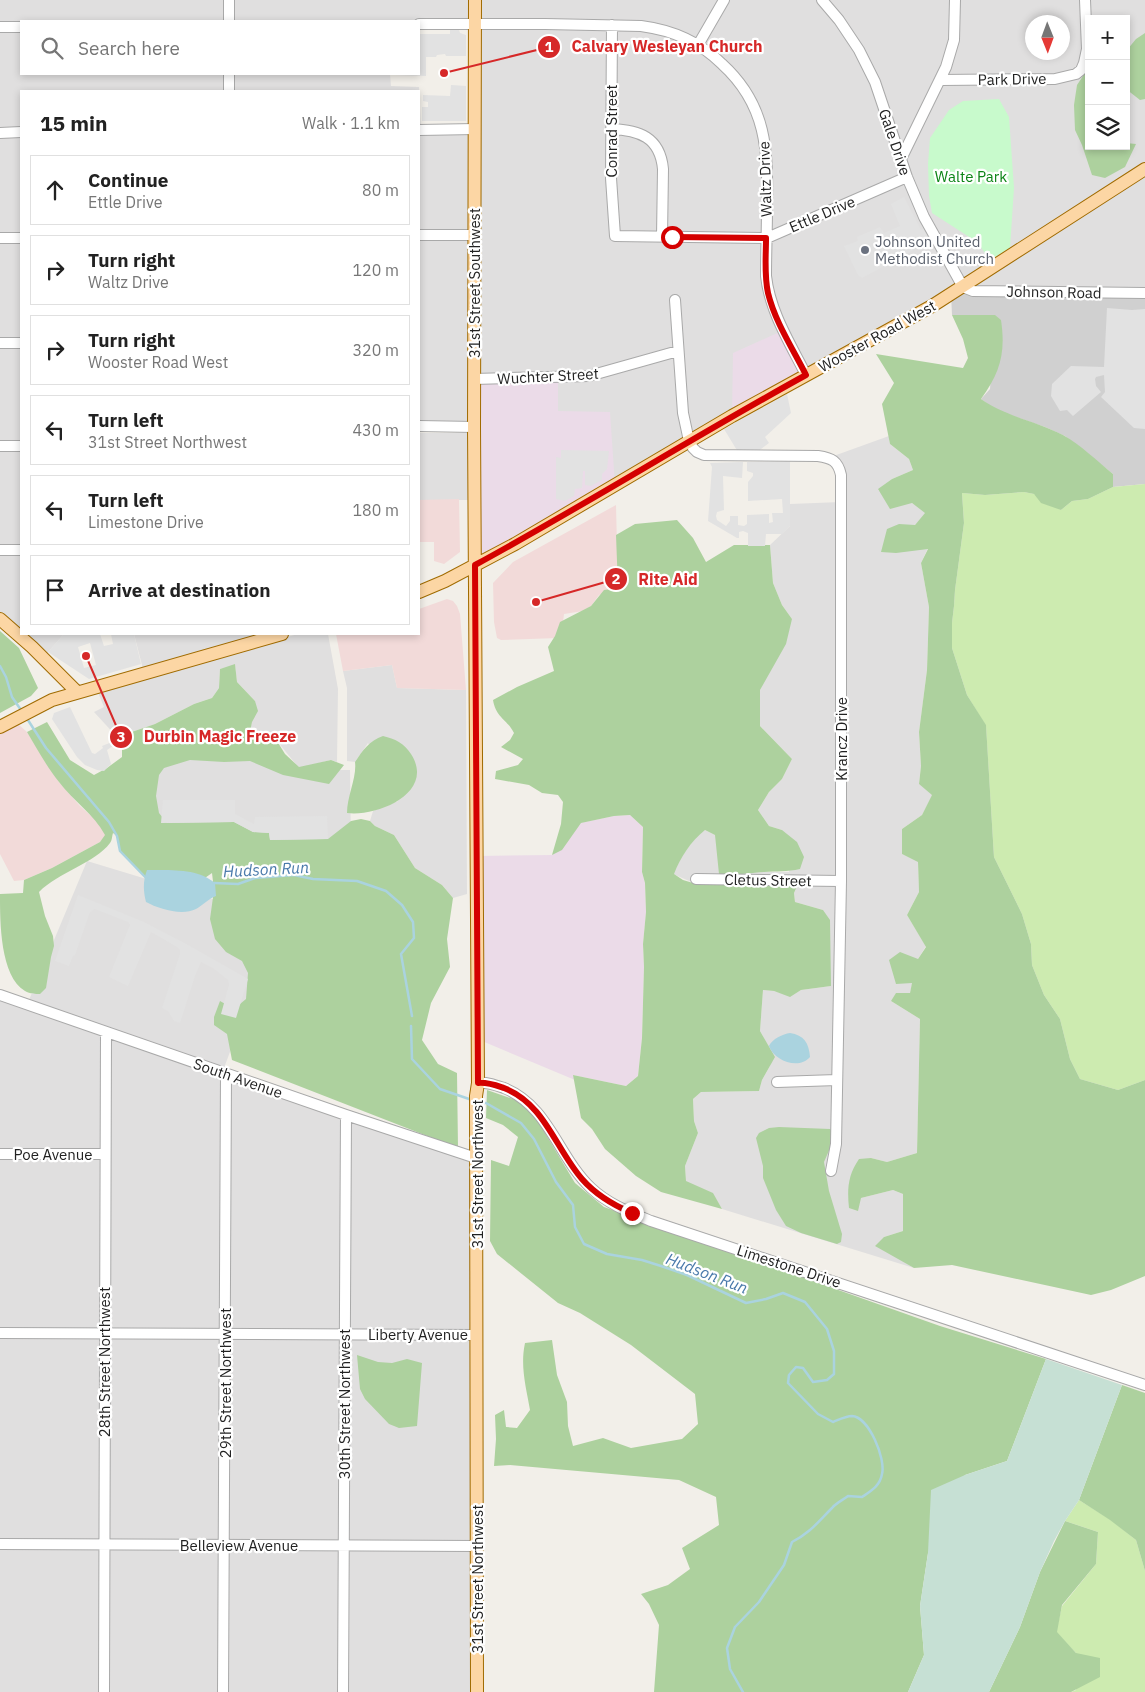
<!DOCTYPE html>
<meta charset="utf-8">
<style>
body{margin:0;font-family:"IBM Plex Sans",sans-serif;background:#f6f6f6;color:#222}
.controls{position:absolute;right:15px;top:15px;display:grid;overflow:hidden;border-radius:0px;box-shadow:0 2px 8px #0003}
.controls button{width:45px;height:45px;display:grid;place-items:center;padding:0;border:0;border-bottom:1px solid #e0e0e0;background:#fff;color:#222;font:25px sans-serif}
.compass{position:absolute;left:1025px;top:15px;width:45px;height:45px;border-radius:50%;background:#fff;box-shadow:0 2px 8px #0003;rotate:179deg}
.stop{position:absolute;width:15px;height:15px;margin:-11px;border:4px solid #d40000;border-radius:50%;background:#fff}
.stop.end{background:#d40000;border-color:#fff;box-shadow:0 1px 5px #0008}
.list{margin:0;padding:0;list-style:none}
h2{display:flex;justify-content:space-between;align-items:center;height:65px;margin:0;padding:0 20px;font-size:21px}
h2 small{font-size:16px;font-weight:400;color:#767676}
.list li{display:grid;grid-template-columns:32px 1fr auto;gap:15px;align-items:center;box-sizing:border-box;height:70px;margin:0 10px 10px;padding:0 10px;border:1px solid #e0e0e0;border-radius:0px}
.list b{display:block;font-size:19px;white-space:nowrap}
.list p{margin:0;font-size:16px;white-space:nowrap;color:#767676}
.list em{font-size:16px;font-style:normal;color:#767676}
.icon{flex:none;width:28px;height:28px;fill:none;stroke:currentColor;stroke-width:2;stroke-linecap:round;stroke-linejoin:round}
.map{position:relative;flex:none;width:1145px;height:1692px;overflow:hidden}
.search{position:absolute;background:#fff;box-shadow:0 2px 8px #0003;left:20px;top:20px;width:400px;height:55px;display:flex;align-items:center;gap:12px;box-sizing:border-box;padding:0 18px;border-radius:0px;color:#767676;font-size:19px}
.panel{position:absolute;background:#fff;box-shadow:0 2px 8px #0003;left:20px;top:90px;width:400px;height:545px;border-radius:0px}
.map>svg:first-child{display:block}
.residential{fill:#e0dfdf;fill-rule:evenodd}
.commercial{fill:#f2dad9}
.industrial{fill:#ebdbe8}
.religious{fill:#d0d0d0}
.grass{fill:#cdebb0}
.forest{fill:#add19e}
.wetland{fill:#c6e0d4}
.park{fill:#c8facc}
.parking{fill:#e2e2e2;fill-rule:evenodd}
.water{fill:#aad3df}
.lines{fill:none;stroke-linecap:round;stroke-linejoin:round}
.stream{stroke:#aad3df;stroke-width:2.5}
.minor-casing{stroke:#a9a9a9;stroke-width:12}
.major-casing{stroke:#a06b00;stroke-width:14}
.minor{stroke:#fff;stroke-width:10}
.major{stroke:#fcd6a4;stroke-width:12}
.route{stroke:#d40000;stroke-width:6}
.worship-dot{fill:#6b7280;stroke:#fff;stroke-width:2}
.labels{text-anchor:middle;dominant-baseline:central;stroke-width:4.5;stroke-linejoin:round;paint-order:stroke}
.street-label{font-size:15px;fill:#222;stroke:#fff}
.park-label{font-size:15px;fill:#0c8416;stroke:#fff}
.worship-label{font-size:15px;fill:#5b616d;stroke:#fff;text-anchor:start}
.water-label{font-size:16px;font-style:italic;fill:#4a7aab;stroke:#fff}
.leader{fill:none;stroke:#d62828;stroke-width:2}
.callout-dot{fill:#d62828;stroke:#fff;stroke-width:2}
.mark-label{font-size:15px;text-anchor:middle;font-weight:bold;fill:#fff}
.callout-label{font-size:16px;text-anchor:middle;font-weight:bold;fill:#d62828;stroke:#fff;stroke-width:4.5;stroke-linejoin:round;paint-order:stroke}
</style>
<div class="map">
<svg width="1145" height="1692" viewBox="0 0 1145 1692">
<rect width="100%" height="100%" fill="#f2efe9"/>
<path class="residential" d="M0,0H1145V293L963,287L732,416L615,485L558,411V378L474,427L419,426V91H21V634H64L43,658L0,619ZM1089,19H1126V146H1089ZM21,21H419L475,24V129L421,130L419,87L391,86L390,74H21ZM1032,22H1062V52H1032Z
M419,433H474L475,500H419Z
M889,436L890,444L909,459L913,470L892,479L878,490L912,503L926,513L915,525L922,548H928L921,563L929,607L927,670L919,732L921,766L919,784L933,794L922,815L902,829V854L918,861L919,892L907,915L926,946L918,959L910,993L891,1001L920,1019L917,1153L887,1162L871,1158L858,1210L861,1198L893,1190L903,1194V1231L884,1237L898,1258L914,1268L722,1209L712,1193L686,1182L685,1166L698,1133L694,1121L693,1099L701,1092L759,1091L762,1080L770,1066L771,1051L760,1031L763,990L774,991L790,996L801,990L831,986L823,910L795,902L794,893L800,881L694,883L673,874L682,856L696,837L705,830L715,835L764,872H789L782,830L769,826L758,810L769,792L782,779L792,759L760,726V690L792,619L782,605L773,583L770,545L790,526V504L841,502V476L828,458Z
M134,634H282L144,673Z
M298,634H328L338,689L337,762L331,760L299,768L277,741L262,740L250,732L255,701L237,682L235,665L220,669L219,688L212,698L194,704L155,724L117,737L94,712L104,707L97,690Z
M392,665L397,688L466,690L467,894L453,898L442,885L415,868L394,835L375,826L370,821L373,811L398,801L368,743L355,762L347,761V688L343,671Z
M227,749L288,770H350L351,848L155,849L152,758Z
M87,861L219,901L264,960L224,1068L29,1000Z
M0,995L476,1158L477,1692H0Z"/>
<path class="commercial" d="M459,499L460,552L444,564L434,561V542H419V500Z
M616,505L618,588L599,595L591,606L583,611L564,614L562,630L558,638L501,640L497,638L494,622L493,583L513,562Z
M447,599L453,601L457,606L460,614L466,690L397,688L392,665L343,671L336,634H419V609Z
M18,724L27,732L59,782L80,806L99,823L106,835L100,842L52,868L24,880L14,881L0,854V733Z"/>
<path class="industrial" d="M784,330L806,375L732,416L733,353Z
M558,378V411L610,412L615,485L475,565L474,379Z
M630,815L643,827L642,872L645,883L646,912L643,944L644,967L642,1038L638,1076L626,1086L573,1075L575,1080L482,1041L479,856L552,855L571,836L580,823L614,816Z"/>
<path class="religious" d="M963,287L1145,293V484L1113,487V474L1065,436L1045,427L996,410L981,399L990,389L995,315H952L951,294Z"/>
<path class="grass" d="M1145,484V1080L1118,1090L1080,1079L1070,1059L1060,1019L1044,995L1032,965L1031,944L1022,914L994,857L986,726L967,695L952,648V623L954,606L955,590L964,523L962,493L985,495L1024,492L1034,494L1061,510L1072,501L1088,499L1113,487Z
M1079,1500L1111,1520L1136,1540L1145,1571V1692H1071L1076,1690V1653L1056,1632L1062,1606L1096,1564L1098,1532L1065,1521Z"/>
<path class="forest" d="M1145,33V99L1140,100L1126,89V64L1130,62L1127,50L1136,39Z
M1089,67V146H1126V143L1136,144L1125,167L1105,178L1092,175L1082,145L1075,130L1074,105L1077,85Z
M952,315H995L1001,320C1006,353 1000,373 981,399C1007,417 1036,421 1063,435C1081,445 1097,461 1113,474V487L1088,499L1072,501L1061,510L1041,503L1034,494L1024,492L985,495L962,493L964,523L955,590L954,606L952,623V648L967,695L986,725L994,857L1022,914L1031,944L1032,965L1044,995L1060,1019L1070,1059L1080,1079L1118,1090L1145,1080V1276L1111,1290L1091,1295L952,1265L914,1268L875,1246L884,1237L903,1231V1194L893,1190L861,1198L858,1211L849,1208C847,1189 848,1175 859,1159L871,1158L887,1162L917,1153L920,1019L891,1001L896,993H910L912,983L896,984L889,960L900,952L918,959L926,947L907,915L919,892L918,862L902,854V829L922,815L932,795L919,784L921,766L919,732L927,670L929,607L921,563L928,549L896,553L881,552L887,529L899,524L915,525L925,513L912,503L890,509L878,489L892,479L913,470L909,459L890,444L882,404L894,383L876,354L963,368L968,358L963,339Z
M677,520L693,538L706,562L734,545H770L773,583L782,605L792,619L786,644L760,690V726L792,759L782,779L769,792L758,810L769,826L782,830L797,842L804,857L800,869C787,872 776,871 764,872C747,873 736,876 719,874L715,835L705,830C691,841 680,858 674,874L683,880L693,883L800,880L794,893L795,902L823,910L830,920L831,986L801,990L790,997L774,991L763,990L760,1031L775,1057L762,1080L759,1091L701,1092L693,1099L694,1121L698,1133L685,1166L686,1181L713,1193L722,1209L661,1192L636,1176L605,1149L592,1129L581,1118L573,1075L626,1086L638,1076L642,1038L644,967L643,944L646,912L645,883L642,872L643,827L630,815L614,816L581,823L562,850L552,855L561,824L563,802L558,795L542,793L529,785L495,779L496,771L518,765L523,759L501,747L510,740L514,733C507,719 496,718 493,700L517,687L554,671L548,647L555,636L560,622L591,606L604,590L618,588L616,535L635,524Z
M0,631L19,648L38,688L31,696L0,713Z
M235,664L237,682L255,701L258,711L252,722L250,732L262,740L277,741L285,754L299,767L331,760L344,765L329,784L283,775L250,761L224,762L190,760L164,768L159,775L156,796L159,813L167,823L234,822L253,832L269,833L270,840L328,839L351,821L361,819L370,821L375,826L394,835L415,868L442,885L453,898L447,939L450,967L431,1003L422,1040L438,1064L457,1073L458,1148L232,1060L227,1034L214,1025V1017L220,1001L234,1009L246,999L248,973L242,961L226,952L215,939L210,919L214,890L212,873L202,880H148L120,851L117,836L113,833C112,836 112,841 110,843C95,863 59,872 39,892L45,916L53,936L54,946L51,957L46,988L40,994C36,994 30,994 25,991C0,976 0,922 0,894L23,893L24,880L52,868L100,842L105,835C94,814 73,801 59,782C47,767 37,749 27,732L47,722L70,760L94,775L107,768L122,757V746L117,737L155,724L194,704L212,698L219,688L220,669Z
M383,736C395,739 404,743 411,754C436,793 377,817 347,813C347,796 357,777 355,762C363,750 369,741 383,736Z
M487,1090L519,1101L533,1113L575,1183L604,1207L940,1326L1046,1359L1007,1461L965,1475L928,1553L920,1606L924,1655L908,1692H654L659,1625L649,1604L641,1594L668,1585L690,1569L682,1548L719,1525L716,1497L679,1480L510,1465L494,1466L496,1439L495,1415L504,1410L506,1427L517,1428L530,1410C526,1387 520,1366 525,1343L552,1340L557,1375L567,1402L568,1426L573,1446L603,1438L631,1448L682,1439L698,1424L695,1394L631,1345L580,1313L558,1303L497,1254L490,1241L491,1160L509,1166L518,1137L503,1125L486,1118Z
M779,1127L830,1129L833,1131L831,1146L824,1162L829,1191L842,1234L841,1242L837,1244L801,1233L786,1226L776,1210L763,1178V1166L756,1138L759,1133L769,1128Z
M357,1355L378,1362L392,1363L407,1359L422,1363L417,1426L399,1428L389,1424L365,1399L360,1389Z
M1122,1385L1145,1393V1571L1136,1540L1110,1520L1079,1500Z
M1065,1521L1098,1532L1096,1564L1062,1605L1057,1632L1076,1653L1100,1658V1677L1071,1692H989L1020,1627L1040,1572Z"/>
<path class="wetland" d="M1046,1359L1122,1385L1079,1500L1065,1521L1054,1541L1040,1572L1020,1627L989,1692H908L924,1655L920,1606L928,1553L931,1490L965,1475L1007,1461Z"/>
<path class="park" d="M999,99L1009,117L1014,188L1010,248L990,260L977,242L932,213L929,196L928,164L930,138L949,110L963,101Z"/>
<path class="parking" d="M450,30H459L460,33L466,35V56H446L445,54L437,55L436,57H426V76L395,75L419,74V34H450Z
M451,85L466,86V121H422V107H428V102L423,101V95L450,96Z
M904,197L921,230L924,229L930,241L862,278L858,275L844,246L858,241L857,237L880,227L884,233L900,226L891,204Z
M1107,308L1132,310L1145,309V429L1134,428L1101,397L1105,392L1104,375L1096,377L1095,379L1096,386L1101,392L1073,416L1067,410L1060,411L1051,396L1052,384L1071,366L1104,367Z
M787,394L791,413L765,437L769,443L757,452H738L724,429Z
M561,450L609,451L607,469L602,474V480L591,486L585,485V471H583L582,488L575,489L574,496L565,501L556,499V457L561,458Z
M790,461V526L782,534H766L765,546H748V533L743,531L739,532V538H737L708,521L712,467L710,463L743,462L742,478L723,476L724,510L717,512L716,516L717,520L726,526L730,521V516H738V525L744,526L747,524V515L769,514V523L773,522L772,513H783L782,499L748,501V482L753,476V473L747,471V462Z
M64,634H100L104,646L113,644L111,634H134L141,664L89,679L48,652ZM90,643L96,665L84,668L78,647Z
M70,707L92,753L95,754L103,748L102,746L112,742L113,746L107,750L111,764L104,771L97,770L85,765L77,757L52,719L54,713Z
M163,800H235V814L254,824L255,817L327,816L328,839L270,840L269,833L253,832L234,822L161,823Z
M78,895L144,922L188,945L248,979L236,1018L221,1014L229,985L228,980L213,968L201,962L195,976L180,1023L174,1021L168,1011L162,1008L180,954V950L177,947L151,932L128,986L109,977L130,925L128,922L95,909L90,912L75,955L73,956L69,966L55,961Z"/>
<path class="water" d="M147,870C169,870 198,868 215,883L216,896C208,899 203,905 196,909C182,916 159,909 146,902C143,890 143,881 147,870Z
M790,1033C804,1035 809,1043 810,1057C799,1070 774,1061 769,1046C772,1039 783,1034 790,1033Z"/>
<g class="lines">
<path class="stream" d="M0,666L6,677L12,697L21,710
M26,717L46,748L109,822L117,836L120,851L147,879
M214,883L238,884L255,878L294,875L313,879L357,881L386,891L402,905L413,922L414,938L401,954L412,1016
M411,1026L412,1059L440,1089L472,1100
M480,1102L486,1103L521,1123L534,1139L556,1182L573,1205L575,1227L584,1244L607,1254L642,1260L661,1266L687,1275L746,1303L766,1299L783,1293L805,1302L827,1329L834,1351V1374L827,1380L813,1382L803,1368L796,1367L789,1375L788,1383L818,1414L833,1422C838,1420 846,1416 852,1416C869,1417 886,1459 882,1474C880,1486 871,1491 862,1497L848,1496C843,1500 836,1503 832,1508C818,1522 810,1533 792,1542L784,1565L759,1602L735,1627L727,1648L730,1669L743,1692"/>
<defs>
<path id="minor" d="M229,0V21
M822,0L839,20L859,50L875,82L907,177L924,217L963,287L973,291L1145,293
M419,24H545L641,26C672,30 700,42 722,64C767,105 768,150 767,207C767,230 766,253 766,276C770,312 790,343 806,375
M612,25L611,178L615,236L767,238L907,177
M0,27H21
M698,45L724,0
M229,74V91
M941,80L1055,79L1076,74L1081,70L1084,63L1087,49L1085,0
M611,129C639,130 660,137 663,169L662,237
M419,130L475,129
M0,133L21,132
M901,159L946,67L954,40L955,0
M419,235H474
M0,238H21
M675,300L683,413L689,441L693,448L697,452L704,455L818,456C832,458 838,461 841,475V881L836,1144L831,1171
M0,343H21
M474,379L589,376L678,351
M419,426L474,427
M0,446H21
M0,550H21
M696,879L841,881
M0,995L346,1115L476,1158
M777,1082L837,1080
M478,1083C487,1082 495,1085 504,1088C549,1106 558,1157 591,1188C608,1204 629,1212 651,1221L1145,1385
M0,1154H105
M0,1333L477,1335
M0,1544L477,1546
M104,1692L106,1032
M223,1692L226,1073
M343,1692L346,1115"/>
<path id="major" d="M475,0L474,427L478,1083L476,1096L477,1692
M419,592L445,581L515,544L732,416L932,306L1145,169
M0,619L32,647L77,692
M0,727L52,700L282,634"/>
</defs>
<use href="#minor" class="minor-casing"/>
<use href="#major" class="major-casing"/>
<use href="#minor" class="minor"/>
<use href="#major" class="major"/>
</g>
<g class="lines">
<path class="route" d="M632,1213C613,1205 596,1195 582,1179C555,1148 545,1104 504,1088C495,1085 487,1082 478,1083L475,565C587,504 695,436 806,375C793,349 775,322 768,293C764,275 766,256 766,238L672,237"/>
</g>
<circle class="worship-dot" cx="865" cy="250" r="5"/>
<g class="labels">
<g class="street-label">
<text transform="translate(1012 79) rotate(-1)">Park Drive</text>
<text transform="translate(611 131) rotate(-90)">Conrad Street</text>
<text transform="translate(895 142) rotate(71)">Gale Drive</text>
<text transform="translate(765 179) rotate(-92)">Waltz Drive</text>
<text transform="translate(822 214) rotate(-23)">Ettle Drive</text>
<text transform="translate(474 283) rotate(-90)">31st Street Southwest</text>
<text transform="translate(1054 292) rotate(1)">Johnson Road</text>
<text transform="translate(877 336) rotate(-29)">Wooster Road West</text>
<text transform="translate(548 376) rotate(-3)">Wuchter Street</text>
<text transform="translate(841 739) rotate(-90)">Krancz Drive</text>
<text transform="translate(768 880) rotate(1)">Cletus Street</text>
<text transform="translate(238 1078) rotate(19)">South Avenue</text>
<text x="53" y="1154">Poe Avenue</text>
<text transform="translate(477 1174) rotate(-90)">31st Street Northwest</text>
<text transform="translate(789 1266) rotate(18)">Limestone Drive</text>
<text x="418" y="1334">Liberty Avenue</text>
<text transform="translate(104 1362) rotate(-90)">28th Street Northwest</text>
<text transform="translate(225 1383) rotate(-90)">29th Street Northwest</text>
<text transform="translate(344 1404) rotate(-90)">30th Street Northwest</text>
<text x="239" y="1545">Belleview Avenue</text>
<text transform="translate(477 1579) rotate(-90)">31st Street Northwest</text>
</g>
<g class="park-label">
<text x="971" y="176">Walte Park</text>
</g>
<g class="worship-label">
<text x="875" y="241">Johnson United<tspan x="875" dy="17">Methodist Church</tspan></text>
</g>
<g class="water-label">
<text transform="translate(266 869) rotate(-3)">Hudson Run</text>
<text transform="translate(707 1273) rotate(21)">Hudson Run</text>
</g>
</g>
<path class="leader" d="M444 73L549 47M536 602L616 579M86 656L121 737"/>
<g class="callout-dot">
<circle cx="444" cy="73" r="5"/>
<circle cx="536" cy="602" r="5"/>
<circle cx="86" cy="656" r="5"/>
<circle cx="549" cy="47" r="12"/>
<circle cx="616" cy="579" r="12"/>
<circle cx="121" cy="737" r="12"/>
</g>
<g class="mark-label">
<text x="549" y="52">1</text>
<text x="616" y="584">2</text>
<text x="121" y="742">3</text>
</g>
<g class="callout-label">
<text x="667" y="52">Calvary Wesleyan Church</text>
<text x="668" y="585">Rite Aid</text>
<text x="220" y="742">Durbin Magic Freeze</text>
</g>
</svg>
<div class="controls">
<button>+</button>
<button>−</button>
<button><svg class="icon" aria-label="layers" viewBox="0 0 24 24"><path d="M12 4l9 5-9 5-9-5zM3 14l9 5 9-5"/></svg></button>
</div>
<svg class="compass" viewBox="-18 -18 36 36"><path d="M0-13l5 13h-10z" fill="#e53935"/><path d="M0 13l5-13h-10z" fill="#767676"/></svg>
<div class="stop" style="left:672px;top:237px"></div>
<div class="stop end" style="left:632px;top:1213px"></div>
<div class="search"><svg class="icon" aria-label="search" viewBox="0 0 24 24"><circle cx="10" cy="10" r="6"/><path d="M15 15l6 6"/></svg>Search here</div>
<section class="panel">
<h2>15 min<small>Walk · 1.1 km</small></h2>
<ul class="list">
<li><svg class="icon" aria-label="ahead" viewBox="0 0 24 24"><path d="M12 20V5M6 11l6-6 6 6"/></svg><div><b>Continue</b><p>Ettle Drive</p></div><em>80 m</em></li>
<li><svg class="icon" aria-label="right" viewBox="0 0 24 24"><path d="M7 20v-9h11M14 6l5 5-5 5"/></svg><div><b>Turn right</b><p>Waltz Drive</p></div><em>120 m</em></li>
<li><svg class="icon" aria-label="right" viewBox="0 0 24 24"><path d="M7 20v-9h11M14 6l5 5-5 5"/></svg><div><b>Turn right</b><p>Wooster Road West</p></div><em>320 m</em></li>
<li><svg class="icon" aria-label="left" viewBox="0 0 24 24"><path d="M17 20v-9H6M10 6l-5 5 5 5"/></svg><div><b>Turn left</b><p>31st Street Northwest</p></div><em>430 m</em></li>
<li><svg class="icon" aria-label="left" viewBox="0 0 24 24"><path d="M17 20v-9H6M10 6l-5 5 5 5"/></svg><div><b>Turn left</b><p>Limestone Drive</p></div><em>180 m</em></li>
<li><svg class="icon" aria-label="arrive" viewBox="0 0 24 24"><path d="M6 21V4h12l-3 4 3 4H6"/></svg><div><b>Arrive at destination</b></div></li>
</ul>
</section>
</div>
